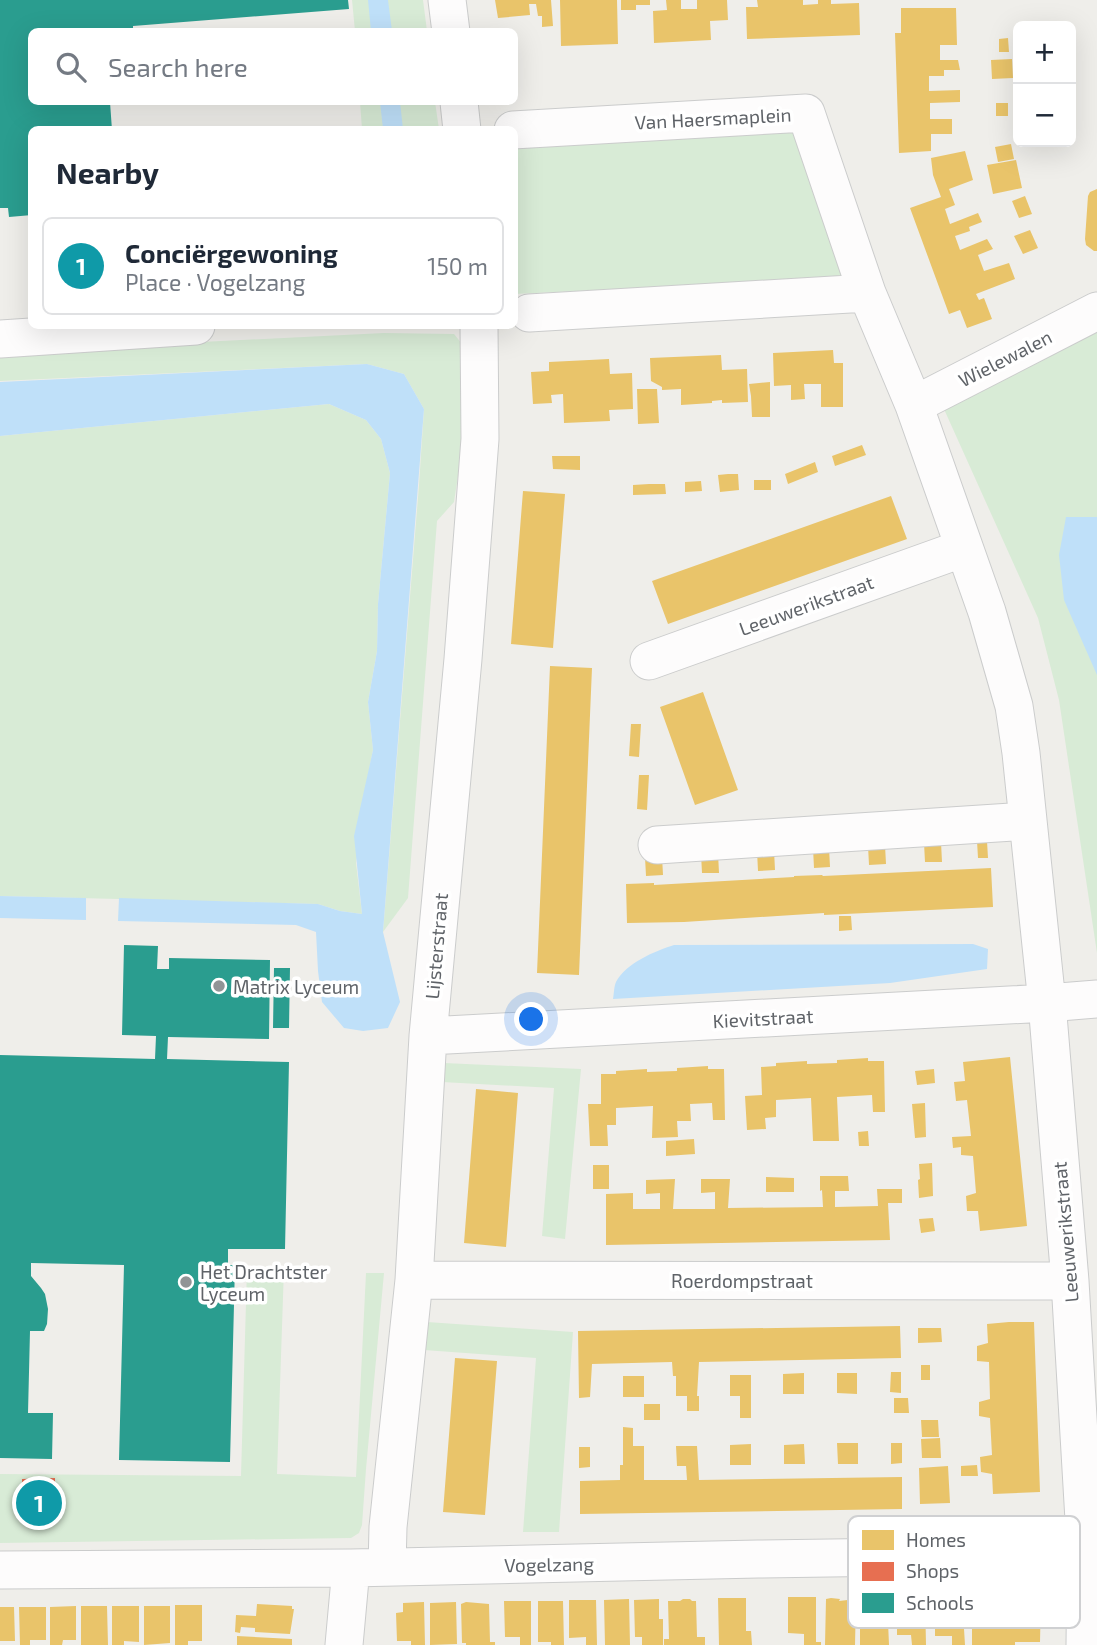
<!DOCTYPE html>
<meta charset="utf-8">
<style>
body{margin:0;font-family:"Exo 2",sans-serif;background:#f6f6f7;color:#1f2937}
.controls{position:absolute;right:21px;top:21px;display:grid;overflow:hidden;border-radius:10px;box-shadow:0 7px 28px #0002}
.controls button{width:63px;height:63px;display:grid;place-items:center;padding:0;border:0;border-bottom:2px solid #e0e1e3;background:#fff;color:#1f2937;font:35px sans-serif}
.you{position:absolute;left:532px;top:1020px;width:24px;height:24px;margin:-18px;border:5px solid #fff;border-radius:50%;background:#1a73e8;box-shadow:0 0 0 10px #1a73e833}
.badge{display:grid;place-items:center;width:46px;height:46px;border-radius:50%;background:#ea580c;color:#fff;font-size:23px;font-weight:700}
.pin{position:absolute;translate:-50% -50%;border:4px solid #fff;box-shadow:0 2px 7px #0006}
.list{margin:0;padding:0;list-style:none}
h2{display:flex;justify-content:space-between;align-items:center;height:91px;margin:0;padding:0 28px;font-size:30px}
h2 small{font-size:23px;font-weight:400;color:#747a83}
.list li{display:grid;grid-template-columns:46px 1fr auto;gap:21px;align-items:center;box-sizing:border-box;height:98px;margin:0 14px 14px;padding:0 14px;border:2px solid #e0e1e3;border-radius:10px}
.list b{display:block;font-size:26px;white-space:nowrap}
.list p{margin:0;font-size:23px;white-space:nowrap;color:#747a83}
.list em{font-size:23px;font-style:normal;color:#747a83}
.icon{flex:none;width:38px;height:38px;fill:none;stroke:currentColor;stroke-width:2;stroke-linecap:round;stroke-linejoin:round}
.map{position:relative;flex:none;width:1097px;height:1645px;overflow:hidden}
.search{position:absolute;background:#fff;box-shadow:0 7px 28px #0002;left:28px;top:28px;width:490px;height:77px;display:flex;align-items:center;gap:18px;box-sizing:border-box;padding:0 24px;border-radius:10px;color:#747a83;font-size:26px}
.panel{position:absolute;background:#fff;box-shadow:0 7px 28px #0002;left:28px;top:126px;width:490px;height:203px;border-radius:10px}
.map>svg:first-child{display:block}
.green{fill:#d8ebd6}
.water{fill:#bfe0f9}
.homes{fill:#e9c46a}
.shops{fill:#e76f51}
.schools{fill:#2a9d8f}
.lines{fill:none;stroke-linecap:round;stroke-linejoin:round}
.minor-casing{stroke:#cbcccc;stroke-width:39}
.minor{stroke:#fdfcfc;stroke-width:37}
.poi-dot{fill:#919496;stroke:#fff;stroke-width:2.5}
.labels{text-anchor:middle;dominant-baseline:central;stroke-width:7;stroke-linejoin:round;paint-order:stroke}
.street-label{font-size:19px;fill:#5f6368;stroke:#fff}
.poi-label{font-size:19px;fill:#5f6368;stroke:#fff;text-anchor:start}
.key{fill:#fff;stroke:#cfd0d2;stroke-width:2}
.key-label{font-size:19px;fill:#5f6368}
</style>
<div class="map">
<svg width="1097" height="1645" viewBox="0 0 1097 1645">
<rect width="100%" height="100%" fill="#efeeea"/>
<path class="green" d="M352,0H423L427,31H355Z
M360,102H435L439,129H362Z
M791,129L798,140L848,278L515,294L514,146Z
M1097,323V953L1059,700L1038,618L939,398Z
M384,333L454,334L467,350V417L454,502L437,521L408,898L383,932L419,485L424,409L404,374L367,364L0,381V352Z
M329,404L366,420L381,439L390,473L378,604L377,651L368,702L373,750L366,785L356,863L362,914L340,911L318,904L0,896V436Z
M444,1063L581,1069L565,1239L542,1236L554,1088L442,1082Z
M247,1268H284L277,1474L356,1477L366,1273H384L366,1469L362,1525L359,1533L351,1538L0,1543V1474L241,1476Z
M427,1322L573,1332L559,1532H523L536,1358L424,1350Z"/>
<path class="water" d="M368,0H388L392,31H371Z
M380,102H400L403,129H383Z
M367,364L404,374L424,409L383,932L400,1002L388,1028L363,1031L344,1028L322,1002L318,971L316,932L296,925L118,921L119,898L318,904L340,911L362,914L354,836L373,750L368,702L377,651L378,604L390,473L381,439L366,420L329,404L0,436V382Z
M1066,517H1097V675L1064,600L1059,555Z
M0,896L86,898V920L0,918Z
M973,944L988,949L987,969L890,983L613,999C614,994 614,986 616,982C626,963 655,951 674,945Z"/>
<path class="homes" d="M495,0H551L553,26L542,27V16H538L536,4H529L530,15L498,18Z
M560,0H617L618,44L561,46Z
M621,0H650V5H636V10H621Z
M666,0H681V9H697V0H727L728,20L710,21L711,40L654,43L653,11L667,10Z
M757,0H803V5L818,4V0H831V4L859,3L860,35L747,39L746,7H758Z
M901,8H956L957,45H940V60H958L960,70H944V76H929V91L960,90V102L930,103V119H952V134H931V151L899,153L895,33H901Z
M1008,38L1009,52H999V39Z
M1012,59L1013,78L992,79L991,60Z
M996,103H1008V116H996Z
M1011,144L1014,159L998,162L995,147Z
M965,151L973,180L949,189L955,205L945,209L950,224L978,213L982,222L969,227L970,231L955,236L960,250L987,239L993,249L978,255L984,271L1009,263L1015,279L976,294L979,300L984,298L992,319L967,328L960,310L949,314L910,208L941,197L933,175L931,158Z
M1016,160L1022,188L993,194L987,165Z
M1097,189V251H1094L1086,245L1085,239L1088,196L1090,192Z
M1025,196L1032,214L1019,218L1012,201Z
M1030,230L1038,248L1023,254L1014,236Z
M833,350L834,363H843V407H821V384H804L805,399L791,400V385L774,386L773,353Z
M721,355L722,370L747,369L748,402L722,403V400L712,401V403L681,405V389L662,390V387L651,381L650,358Z
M609,359L610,374L632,373L633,409L609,410L610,421L564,423L563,394L551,395L552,403L533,404L531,372L549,371V362Z
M770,382V417H752L751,396L749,384Z
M637,389H657L659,423L638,424Z
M862,445L866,455L835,466L832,456Z
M552,456H580V470L553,469Z
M815,462L818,472L788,484L785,474Z
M728,474H738L739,490L720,492L718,475Z
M754,480H771V490H754Z
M701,481L702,491L685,492V482Z
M649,484H665L666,494L633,495V485Z
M523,491L565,494L553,648L511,644Z
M891,496L907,539L668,624L652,581Z
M550,666L592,668L579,975L537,973Z
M703,692L738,790L695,805L660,707Z
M631,724H641L639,757L629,756Z
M639,775H649L647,810L637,809Z
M977,841H987L988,858H978Z
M941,842L942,862H925L924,843Z
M885,845L886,864L869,865L868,846Z
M829,847L830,867L814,868L813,848Z
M774,850L775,870L758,871L757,851Z
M718,853L719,873H702L701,854Z
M662,856L663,875L646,876L645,857Z
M991,868L993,907L824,915V913L684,922L627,923L626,884L654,883V885L794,877V876L822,875L823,876Z
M839,916H851L852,930L839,931Z
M1010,1057L1027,1226L980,1231L978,1211H967L966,1196L976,1193L973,1156L961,1155V1147L953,1148L952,1137L971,1136L967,1100L956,1101L954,1082L965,1081L963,1062Z
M868,1058V1061H884L885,1112H873L872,1095L837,1097L839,1141H813L811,1098L776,1100V1117L765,1118L766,1129L747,1130L745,1096L762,1095L761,1067L776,1066V1063L807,1061V1064L837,1063V1060Z
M708,1066V1069H724L725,1120H713L712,1103L690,1104L691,1121H677L678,1137L652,1138L653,1106L616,1108V1125H607L608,1146H590L588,1104H601V1074H616V1071L647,1069V1072L677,1071V1068Z
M934,1069L935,1083L917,1085L915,1071Z
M476,1089L518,1093L506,1247L464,1243Z
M925,1103L926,1137L915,1138L912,1104Z
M868,1131L869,1146H859L858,1132Z
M694,1139L695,1154L666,1156V1141Z
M932,1163L933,1196L919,1198L918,1180L920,1179L919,1164Z
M593,1165H609V1189H593Z
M820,1176H848L849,1191H835V1207L878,1206L877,1189H902V1203H888L890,1240L606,1245V1194L633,1193V1209H660V1193L646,1194V1180L675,1179L673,1209H715V1192L701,1193V1179H730L728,1208L823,1207L822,1190L820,1191Z
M766,1177L794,1178V1192H766Z
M933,1218L935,1231L921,1233L919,1219Z
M1009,1322H1034L1040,1492L993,1494L992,1474L981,1472L980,1457L992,1455L990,1418L979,1416V1402L990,1399L989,1362L977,1361V1346L988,1343L987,1324Z
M900,1326L901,1358L699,1362L697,1396H699V1411H687V1396H676V1376H673L672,1362L592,1364L590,1397L579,1398L578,1331Z
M918,1328H941L942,1342L918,1343Z
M455,1358L497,1361L485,1515L443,1512Z
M921,1365H930V1380H921Z
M891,1372H901V1393L890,1392Z
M804,1373V1394H783V1374Z
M837,1373H857V1394L837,1393Z
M730,1375H751V1418H740V1396H730Z
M623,1376H644V1397H623Z
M894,1398H908L909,1413H894Z
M644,1404H660V1420H644Z
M921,1420H938L939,1437H922Z
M623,1427L633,1428V1446H644V1480H687L686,1466H677L676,1446H697L699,1480L902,1477V1509L580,1514V1481L620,1480V1465H623Z
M940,1438L941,1458H922L921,1439Z
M837,1443H858V1464H838Z
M891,1443H902V1463L891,1464Z
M751,1444V1465H730V1445Z
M804,1444L805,1464H784V1445Z
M579,1447H590V1467L579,1468Z
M977,1465L978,1476H961V1466Z
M948,1466L950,1503L920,1504L919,1468Z
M999,1594V1611H1010L1011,1594H1041L1040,1642H1015V1645H972V1595Z
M902,1595L925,1597L926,1645H912L911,1635H897V1597Z
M939,1595H948L950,1597H962L965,1645H952V1636H935V1597Z
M866,1596L887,1598L889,1645H860V1598Z
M788,1597H816V1642H821V1645H804V1634L788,1633Z
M718,1598H746V1631H751L752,1645H719Z
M831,1598L840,1599L839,1601L856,1599L855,1645H825L826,1599Z
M629,1599L630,1645H605L604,1600Z
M659,1599V1619H663V1645H642V1637H635L634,1600Z
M683,1599H690L692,1601H696L697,1637H705V1645H664V1639H669L668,1601H680Z
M569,1600H596L597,1645H586V1637L569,1638Z
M504,1601H531V1645H520V1637H505Z
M538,1601H563L564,1645H551V1642H538Z
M424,1602L425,1645H411V1641H397L396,1613L403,1612V1603Z
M456,1602L457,1644L430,1645V1603Z
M466,1602L489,1604L490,1642H495V1645H466V1643H462L461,1604Z
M257,1604L292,1606V1609H294L290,1634L255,1632V1628L241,1627L240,1633L235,1632L236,1615L256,1616Z
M175,1605H202V1641H188V1645H175Z
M76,1606V1640H63L62,1645H50V1607Z
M81,1606H107L108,1645H81Z
M112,1606H139V1642L124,1641V1645H112Z
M144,1606H170V1643L144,1645Z
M0,1607H14L15,1641H0Z
M19,1607H46V1640H30V1645H20Z
M237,1636L292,1639V1645H237Z"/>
<path class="shops" d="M55,1478V1523H22V1479Z"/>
<path class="schools" d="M0,0H348L349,9L133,26V32H32V102H110L112,130H32V215L9,217L8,208H0Z
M124,945L158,946L157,969H169V958L270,960L269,1039L168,1037L167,1059L289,1062L285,1249H228V1265H235L230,1462L119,1460L124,1265L31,1263V1276L41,1288L45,1294L48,1309L47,1324L44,1331H30L28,1413H53L52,1459L0,1458V1055L155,1059L156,1036L122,1035Z
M274,968H290L289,1028H273Z"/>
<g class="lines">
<defs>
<path id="minor" d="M447,0L451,32
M459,102L462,130
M513,130L806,113L867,293L914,405L987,612L1014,706L1021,753L1047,1003L1070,1281L1086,1554L1085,1645
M529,313L867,293
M0,339L196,326
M914,405L1097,311
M649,661L964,548
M657,845L1028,821
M428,1036L1047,1003L1097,999
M414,1280L1070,1281
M387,1567L388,1527L414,1280L428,1036L463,659L480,439L479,326
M0,1570L351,1568L758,1559L1097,1554
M344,1645L351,1568"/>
</defs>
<use href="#minor" class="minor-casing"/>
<use href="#minor" class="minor"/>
</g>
<g class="poi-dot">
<circle cx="219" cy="986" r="7"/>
<circle cx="186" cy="1282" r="7"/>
</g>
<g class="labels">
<g class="street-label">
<text transform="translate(713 118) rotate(-3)">Van Haersmaplein</text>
<text transform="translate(1005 358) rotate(-27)">Wielewalen</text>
<text transform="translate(806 605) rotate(-20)">Leeuwerikstraat</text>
<text transform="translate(436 946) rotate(-85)">Lijsterstraat</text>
<text transform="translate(763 1018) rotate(-3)">Kievitstraat</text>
<text transform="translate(1065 1232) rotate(-95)">Leeuwerikstraat</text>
<text x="742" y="1280">Roerdompstraat</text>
<text transform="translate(549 1564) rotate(-1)">Vogelzang</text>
</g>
<g class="poi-label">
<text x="233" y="986">Matrix Lyceum</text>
<text x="200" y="1271">Het Drachtster<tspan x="200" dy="22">Lyceum</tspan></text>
</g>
</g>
<rect x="848" y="1516" width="232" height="112" rx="10" class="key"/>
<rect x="862" y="1530" width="32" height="20" fill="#e9c46a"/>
<rect x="862" y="1562" width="32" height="19" fill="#e76f51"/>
<rect x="862" y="1593" width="32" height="20" fill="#2a9d8f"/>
<g class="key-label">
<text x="906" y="1547">Homes</text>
<text x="906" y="1578">Shops</text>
<text x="906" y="1610">Schools</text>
</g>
</svg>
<div class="controls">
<button>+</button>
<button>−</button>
</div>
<div class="you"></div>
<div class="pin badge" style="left:39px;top:1503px;background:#0f9aa8">1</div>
<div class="search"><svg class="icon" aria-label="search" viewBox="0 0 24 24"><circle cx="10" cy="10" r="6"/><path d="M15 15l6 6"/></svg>Search here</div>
<section class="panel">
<h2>Nearby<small></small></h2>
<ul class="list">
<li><span class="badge" style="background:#0f9aa8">1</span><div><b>Conciërgewoning</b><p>Place · Vogelzang</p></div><em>150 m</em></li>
</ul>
</section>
</div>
